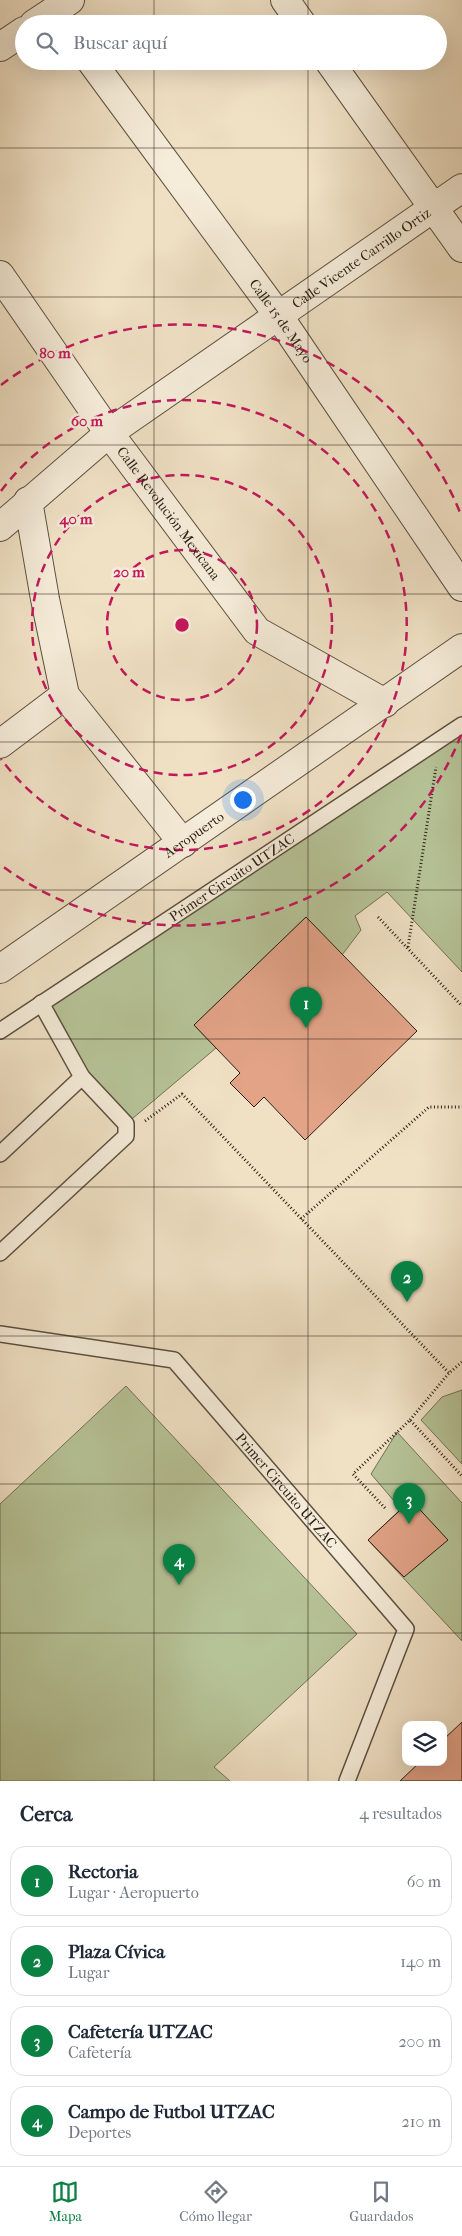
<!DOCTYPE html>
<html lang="es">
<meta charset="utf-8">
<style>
body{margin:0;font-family:"IM FELL French Canon",serif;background:#f6f6f7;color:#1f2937}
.controls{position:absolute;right:15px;bottom:15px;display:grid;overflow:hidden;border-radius:10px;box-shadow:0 5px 20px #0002}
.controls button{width:45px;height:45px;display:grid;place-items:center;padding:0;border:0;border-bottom:1px solid #e0e1e3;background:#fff;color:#1f2937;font:25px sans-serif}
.you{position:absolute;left:242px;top:799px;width:18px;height:18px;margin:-12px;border:4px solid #fff;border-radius:50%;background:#1a73e8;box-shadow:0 0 0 8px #1a73e833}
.badge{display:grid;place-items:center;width:32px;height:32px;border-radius:50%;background:#0b8043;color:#fff;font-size:16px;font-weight:700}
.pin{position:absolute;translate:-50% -41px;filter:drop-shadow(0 1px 2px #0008)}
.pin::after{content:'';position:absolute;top:26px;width:18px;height:15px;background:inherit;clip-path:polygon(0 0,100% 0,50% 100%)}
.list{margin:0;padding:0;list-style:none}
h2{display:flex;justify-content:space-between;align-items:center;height:65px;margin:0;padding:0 20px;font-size:21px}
h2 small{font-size:16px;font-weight:400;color:#747a83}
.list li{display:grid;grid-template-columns:32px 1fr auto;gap:15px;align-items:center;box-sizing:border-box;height:70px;margin:0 10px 10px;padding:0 10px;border:1px solid #e0e1e3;border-radius:15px}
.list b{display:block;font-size:19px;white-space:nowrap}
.list p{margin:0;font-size:16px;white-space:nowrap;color:#747a83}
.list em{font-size:16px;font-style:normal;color:#747a83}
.icon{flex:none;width:28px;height:28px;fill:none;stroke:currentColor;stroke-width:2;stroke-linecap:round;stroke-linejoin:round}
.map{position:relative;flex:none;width:462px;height:1781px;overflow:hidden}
.search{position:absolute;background:#fff;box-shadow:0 5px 20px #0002;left:15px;right:15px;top:15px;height:55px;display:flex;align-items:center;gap:12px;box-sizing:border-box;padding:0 18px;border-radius:28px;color:#747a83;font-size:19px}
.sheet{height:385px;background:#fff}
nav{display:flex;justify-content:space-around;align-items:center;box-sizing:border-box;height:70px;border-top:1px solid #e0e1e3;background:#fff;font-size:14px;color:#747a83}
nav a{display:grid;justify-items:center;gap:2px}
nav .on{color:#0b8043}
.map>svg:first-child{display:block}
.green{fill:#b6c397;stroke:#707256}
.building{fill:#e2a387;stroke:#2b2015}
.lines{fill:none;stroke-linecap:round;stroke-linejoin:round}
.service-casing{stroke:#5c5041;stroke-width:18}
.minor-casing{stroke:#5c5041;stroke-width:30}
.path{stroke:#2b2015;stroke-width:3;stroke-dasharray:1 2.5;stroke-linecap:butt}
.service{stroke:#f5ecd9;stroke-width:15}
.minor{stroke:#f5ecd9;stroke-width:28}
.grid{fill:none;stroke:#2b2015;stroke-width:1;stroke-opacity:0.55}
.ring{fill:none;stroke:#c2185b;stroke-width:2.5;stroke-dasharray:9 6}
.labels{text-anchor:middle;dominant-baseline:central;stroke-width:5;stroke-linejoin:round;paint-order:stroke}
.street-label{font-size:14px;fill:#2b2015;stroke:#f5ecd9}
.centre{fill:#c2185b;stroke:#f5ecd9;stroke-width:2.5}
.ring-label{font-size:15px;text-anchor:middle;font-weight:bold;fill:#c2185b;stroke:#f5ecd9;stroke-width:5;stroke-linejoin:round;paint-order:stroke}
</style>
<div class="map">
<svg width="462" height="1781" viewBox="0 0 462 1781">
<rect width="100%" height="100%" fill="#f0e1c5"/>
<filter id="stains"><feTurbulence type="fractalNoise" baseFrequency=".004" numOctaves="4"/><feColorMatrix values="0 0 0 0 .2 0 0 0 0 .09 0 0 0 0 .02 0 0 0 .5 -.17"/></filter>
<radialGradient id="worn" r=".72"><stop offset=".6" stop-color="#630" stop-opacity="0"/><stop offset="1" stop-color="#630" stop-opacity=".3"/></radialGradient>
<path class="green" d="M462,734V972L387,892L355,916L361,930L342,955L306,917L194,1025L216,1048L126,1124L82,1077L41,1003Z
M126,1386L357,1634L214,1767L230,1781H0V1504Z
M462,1390V1464L421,1420L442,1397Z
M397,1432L462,1503V1641L368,1540L401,1509L371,1474Z"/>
<path class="building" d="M306,917L417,1031L305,1140L264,1097L254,1107L230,1083L240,1073L194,1025Z
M411,1500L448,1540L404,1577L368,1540Z
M462,1722V1781H400L420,1762H443V1740Z"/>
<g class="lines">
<defs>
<g id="service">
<path id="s1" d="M0,1031L462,725"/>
<path d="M0,1154L82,1077"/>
<path d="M0,1253L126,1136V1124L82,1077L41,1003"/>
<path id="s2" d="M0,1334L174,1360L406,1629L347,1781"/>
</g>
<g id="minor">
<path d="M285,0L302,24"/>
<path d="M34,24L70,0"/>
<path d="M0,47L24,31"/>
<path id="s3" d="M91,61L278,315L462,587"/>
<path d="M329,61L462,248"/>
<path id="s4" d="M0,275L109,433L257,631L385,703"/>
<path d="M28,501L45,599L65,695L183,843"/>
<path id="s5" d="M0,527L109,433L462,188"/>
<path d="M0,744L65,695"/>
<path id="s6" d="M0,969L462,648"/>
</g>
</defs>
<use href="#service" class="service-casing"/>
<use href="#minor" class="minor-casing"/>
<path class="path" d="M378,917L462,1006
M408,947L436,767
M145,1121L182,1094L449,1373
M301,1219L429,1107H462
M410,1420L449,1373L462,1362
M385,1508L353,1474L410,1420L462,1476"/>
<use href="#service" class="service"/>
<use href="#minor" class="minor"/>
</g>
<path class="grid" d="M154,0V24M308,0V24M154,61V1781M308,61V1781M0,148H462M0,297H462M0,445H462M0,594H462M0,742H462M0,890H462M0,1039H462M0,1187H462M0,1336H462M0,1484H462M0,1633H462"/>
<g class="ring">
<circle cx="182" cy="625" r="75"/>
<circle cx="182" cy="625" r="150"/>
<path d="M1 491A225 225 0 1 1 1 759"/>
<path d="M461 735A300 300 0 0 1 1 865M1 385A300 300 0 0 1 461 515"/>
</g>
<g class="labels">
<g class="street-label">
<text stroke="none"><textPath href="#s5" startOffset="451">Calle Vicente Carrillo Ortiz</textPath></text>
<text stroke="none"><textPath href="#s3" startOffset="322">Calle 15 de Mayo</textPath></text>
<text stroke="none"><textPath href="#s4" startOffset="292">Calle Revolución Mexicana</textPath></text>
<text stroke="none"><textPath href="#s6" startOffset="236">Aeropuerto</textPath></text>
<text stroke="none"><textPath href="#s1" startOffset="278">Primer Circuito UTZAC</textPath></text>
<text stroke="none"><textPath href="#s2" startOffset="348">Primer Circuito UTZAC</textPath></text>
</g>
</g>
<circle cx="182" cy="625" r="8" class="centre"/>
<g class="ring-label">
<text x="55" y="358">80 m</text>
<text x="87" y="426">60 m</text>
<text x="76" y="524">40 m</text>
<text x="129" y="577">20 m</text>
</g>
<rect width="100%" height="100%" filter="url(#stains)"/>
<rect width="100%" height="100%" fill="url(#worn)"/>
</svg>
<div class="controls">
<button><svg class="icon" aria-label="layers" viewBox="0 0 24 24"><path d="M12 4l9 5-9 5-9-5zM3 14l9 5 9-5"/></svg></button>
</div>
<div class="you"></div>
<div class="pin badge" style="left:306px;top:1028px">1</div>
<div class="pin badge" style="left:407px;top:1302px">2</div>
<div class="pin badge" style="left:409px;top:1524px">3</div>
<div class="pin badge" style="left:179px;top:1585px">4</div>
<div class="search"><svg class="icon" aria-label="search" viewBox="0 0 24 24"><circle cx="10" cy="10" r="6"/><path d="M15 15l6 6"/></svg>Buscar aquí</div>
</div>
<section class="sheet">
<h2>Cerca<small>4 resultados</small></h2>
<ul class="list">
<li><span class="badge">1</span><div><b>Rectoria</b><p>Lugar · Aeropuerto</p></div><em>60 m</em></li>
<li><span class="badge">2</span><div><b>Plaza Cívica</b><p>Lugar</p></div><em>140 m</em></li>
<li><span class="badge">3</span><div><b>Cafetería UTZAC</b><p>Cafetería</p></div><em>200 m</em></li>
<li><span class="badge">4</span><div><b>Campo de Futbol UTZAC</b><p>Deportes</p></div><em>210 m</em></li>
</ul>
</section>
<nav>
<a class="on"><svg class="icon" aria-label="map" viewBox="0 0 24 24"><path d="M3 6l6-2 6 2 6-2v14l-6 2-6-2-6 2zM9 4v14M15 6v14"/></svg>Mapa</a>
<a><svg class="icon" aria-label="directions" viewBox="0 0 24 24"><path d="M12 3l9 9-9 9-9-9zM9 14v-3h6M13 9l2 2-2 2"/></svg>Cómo llegar</a>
<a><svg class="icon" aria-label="saved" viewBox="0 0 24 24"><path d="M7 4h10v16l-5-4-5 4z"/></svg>Guardados</a>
</nav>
